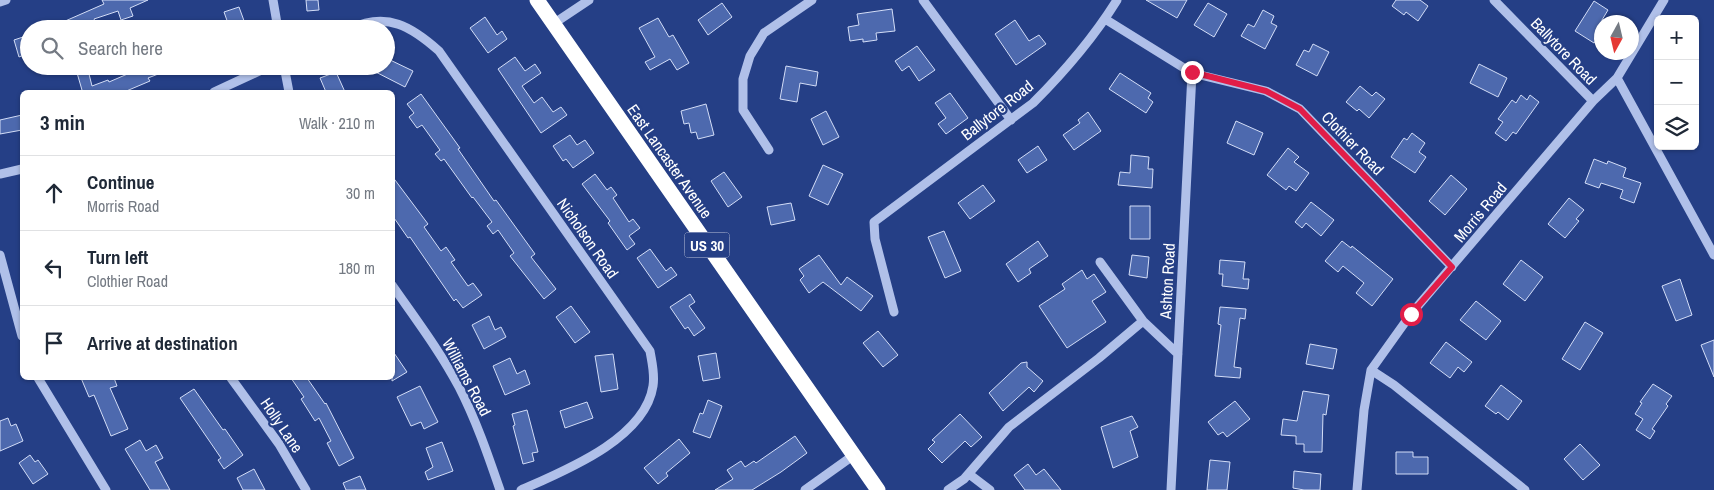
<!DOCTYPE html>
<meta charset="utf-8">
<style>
body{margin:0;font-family:"Archivo Narrow",sans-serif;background:#f2f2f3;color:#1f2937}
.controls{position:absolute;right:15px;top:15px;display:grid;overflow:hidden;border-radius:8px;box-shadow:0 1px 4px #0004}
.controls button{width:45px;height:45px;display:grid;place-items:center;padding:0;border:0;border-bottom:1px solid #e0e1e3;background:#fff;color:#1f2937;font:25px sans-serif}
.compass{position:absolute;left:1594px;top:15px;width:45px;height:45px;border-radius:50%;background:#fff;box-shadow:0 1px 4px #0004;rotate:188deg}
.stop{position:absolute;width:15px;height:15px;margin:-11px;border:4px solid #e11d48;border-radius:50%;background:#fff}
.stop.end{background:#e11d48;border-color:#fff;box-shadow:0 1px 5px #0008}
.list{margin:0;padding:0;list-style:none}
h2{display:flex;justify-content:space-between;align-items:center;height:65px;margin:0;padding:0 20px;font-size:21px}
h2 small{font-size:16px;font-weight:400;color:#747a83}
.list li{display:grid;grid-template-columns:32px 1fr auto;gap:15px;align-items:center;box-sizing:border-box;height:75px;padding:0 20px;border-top:1px solid #e0e1e3}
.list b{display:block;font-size:19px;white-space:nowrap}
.list p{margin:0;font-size:16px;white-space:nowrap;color:#747a83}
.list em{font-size:16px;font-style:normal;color:#747a83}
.icon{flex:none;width:28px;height:28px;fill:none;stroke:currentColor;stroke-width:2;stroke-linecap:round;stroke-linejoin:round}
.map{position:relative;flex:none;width:1714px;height:490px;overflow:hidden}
.search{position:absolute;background:#fff;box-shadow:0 1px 4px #0004;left:20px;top:20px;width:375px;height:55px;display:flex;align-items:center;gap:12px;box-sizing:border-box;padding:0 18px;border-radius:28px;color:#747a83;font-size:19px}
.panel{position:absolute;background:#fff;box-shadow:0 1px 4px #0004;left:20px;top:90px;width:375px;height:290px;border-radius:8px}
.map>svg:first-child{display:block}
.building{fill:#4d69ae;stroke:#d3ddf7}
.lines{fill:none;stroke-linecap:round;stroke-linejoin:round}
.minor{stroke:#b0c0e9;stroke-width:9}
.highway{stroke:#fff;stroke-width:15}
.route{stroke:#e11d48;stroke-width:6}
.labels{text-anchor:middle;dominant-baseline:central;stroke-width:4.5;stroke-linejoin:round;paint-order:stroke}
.shield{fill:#253f86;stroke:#bec5db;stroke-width:1}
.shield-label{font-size:15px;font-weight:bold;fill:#fff}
.street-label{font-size:16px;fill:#fff;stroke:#253f86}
</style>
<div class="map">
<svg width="1714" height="490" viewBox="0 0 1714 490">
<rect width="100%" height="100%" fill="#253f86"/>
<path class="building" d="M102,0H148L130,8L133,16L121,20L118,11L94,19L98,29H47L104,4Z
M306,0H318L319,10L307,11Z
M1146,0H1187L1177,18Z
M1396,0H1420L1428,6L1418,21L1406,12L1404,15L1392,6Z
M1594,1L1608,10L1602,20V31L1594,43L1575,31Z
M722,3L732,17L708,35L698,20Z
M1208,3L1227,14L1214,37L1194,25Z
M239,7L247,29H230L224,12Z
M892,9L895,31L876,33L877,40L863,42V39L850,41L848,27L859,25L857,14Z
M1263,10L1274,16L1271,23L1277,26L1265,49L1241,36L1248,24L1254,27Z
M485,17L497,35L502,31L507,39L488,53L470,28Z
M658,18L669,37L673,35L689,63L677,70L670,59L650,70L645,62L655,57L639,28Z
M1015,20L1029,41L1039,35L1046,44L1016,65L995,34Z
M29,35V53L19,57L14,40Z
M1313,44L1329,52L1317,76L1296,65L1304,50L1309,52Z
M917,46L935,70L919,81L909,66L902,71L895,61Z
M515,57L525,71L535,64L541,73L522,86L534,103L542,97L553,112L561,107L567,115L541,133L498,69Z
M386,58L413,71L405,87L364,66H386Z
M1479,64L1507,78L1498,97L1470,83Z
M75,66H87L92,86L108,80L109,82L146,66L176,67L148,78L150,81L124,92H78L82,90Z
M786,66L818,72L816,86L800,83L797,102L780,99Z
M336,72L345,92H326L320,78Z
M1120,73L1151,93L1148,98L1153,102L1146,113L1109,89Z
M1360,86L1372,96L1376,92L1385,99L1369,118L1359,109L1357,111L1346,102Z
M950,93L968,118L946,134L938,124L946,118L935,103Z
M421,94L460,148L458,149L494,201L496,200L535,254L531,257L556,289L544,299L510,256L514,253L498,230L493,234L487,226L492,222L473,197L472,198L444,159L441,161L435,154L440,150L422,125L417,128L409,117L414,113L407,104Z
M1521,95L1527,100L1530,95L1539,102L1516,134L1513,132L1506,141L1495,133L1503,122L1498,119L1512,100L1516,103Z
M706,104L714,135L698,139L696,132L691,133L689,123L684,124L681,111Z
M826,111L839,137L823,145L811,119Z
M1088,112L1101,131L1074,150L1063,135L1080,123L1078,120Z
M22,115V130L0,134V120Z
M1236,121L1263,133L1254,155L1227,143Z
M1412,133L1425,143L1419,152L1426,157L1415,173L1391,157L1404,138L1407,140Z
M570,135L577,145L585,140L594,153L573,168L566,159L563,161L553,146Z
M1038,146L1047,160L1027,173L1018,160Z
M1288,148L1299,157L1294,162L1309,173L1296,191L1289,186L1286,190L1267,175Z
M1131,155L1149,157L1148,169H1153L1152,188L1118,185L1120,172L1130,173Z
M1594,159L1607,164L1608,161L1626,168L1623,177L1641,183L1634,203L1620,198L1623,190L1601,183L1599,188L1585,183Z
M823,165L843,174L828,205L809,196Z
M724,172L742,197L728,207L711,181Z
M595,174L607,190L611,187L617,195L613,198L629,222L633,219L640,228L629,236L635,244L627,250L608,223L610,221L582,184Z
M1451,175L1467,189L1445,215L1429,201Z
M392,176L428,224L424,227L441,251L446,247L455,260L451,262L468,286L473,283L482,295L463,308L456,299L454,301L410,237L408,238L392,215Z
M983,185L995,201L970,219L958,203Z
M1569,198L1584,210L1576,219L1579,221L1565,238L1548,224Z
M1311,202L1334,220L1321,236L1306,223L1302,228L1295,222Z
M791,203L795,220L771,225L767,207Z
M1130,206H1150V239H1130Z
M944,231L961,271L945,278L928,237Z
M1038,241L1048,256L1029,269L1031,273L1018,282L1006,264Z
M1342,241L1351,248L1352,246L1393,279L1372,306L1356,293L1364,283L1343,266L1338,272L1325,261Z
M650,249L666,271L671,267L677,275L658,288L637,258Z
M819,255L841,285L847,277L873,296L861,311L823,282L809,293L800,280L804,276L799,269Z
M1132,255L1149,257L1147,278L1129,275Z
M1220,260L1245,262L1243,279H1249L1248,289L1222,286L1223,274H1219Z
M1521,260L1543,277L1525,301L1503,284Z
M1082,270L1087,279L1094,274L1106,292L1092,301L1106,322L1067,348L1039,306L1065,289L1062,284Z
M1680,279L1692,315L1676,321L1662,286Z
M690,294L695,302L689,306L705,328L694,336L688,327L685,329L670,307Z
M1476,301L1501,321L1486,340L1460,320Z
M571,306L590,332L575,343L556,317Z
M1220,307L1246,309L1245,319L1240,318L1234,367L1241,368L1240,378L1215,376L1221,325L1218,324Z
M489,316L495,330L501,327L506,337L484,349L472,325Z
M1585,322L1603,333L1580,370L1562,359Z
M878,331L898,355L883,367L863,343Z
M1714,340V377L1701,345Z
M1446,342L1472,362L1464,372L1458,367L1450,378L1430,363Z
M1310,344L1337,349L1333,369L1306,364Z
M392,350L407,372L392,381Z
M716,353L720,378L703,381L698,356Z
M613,354L618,389L601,392L595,356Z
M510,358L517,374L525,370L530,384L505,395L493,366Z
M1027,362V367L1043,381L1034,392L1029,387L1003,411L989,393L1021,363Z
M81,378H114L117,386L110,388L128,429L111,436L94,395L89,397Z
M291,378H307L325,404L326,403L354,458L339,466L327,443L331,441L319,418L315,421L301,399L304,397Z
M1653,384L1672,396L1666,404L1668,406L1652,429L1655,431L1650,439L1636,430L1643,419L1635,414L1642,403L1640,402Z
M1501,385L1522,401L1508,420L1498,412L1496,414L1485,406Z
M420,386L438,422L424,429L421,422L411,426L397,397Z
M194,389L223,430L225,429L243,455L224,469L218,460L221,458L180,398Z
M1303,391L1329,395L1326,415L1323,414L1322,452H1304V444H1296V436L1281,435L1283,419L1297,421Z
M708,400L722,406L710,438L693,432L700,413L703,414Z
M1235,401L1250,419L1227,437L1223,432L1218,435L1208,422Z
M587,402L593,418L565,428L560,411Z
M527,410L538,452L532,453L534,461L523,464L513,426L515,425L512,414Z
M960,414L982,437L971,447L965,441L942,463L928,449L935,442L932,440Z
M1132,416L1138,427L1130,431L1138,457L1113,468L1101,427Z
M8,418L11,426L16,424L23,441L0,451V421Z
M795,436L807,453L781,472L752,490H715L733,479L727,470L741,461L745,467L754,461L756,463Z
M679,439L690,453L666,473L668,476L658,484L644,468Z
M140,440L146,451L156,445L163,458L155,462L170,490H150L125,449Z
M442,442L453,471L428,480L425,472L433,467L426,448Z
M1580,444L1600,465L1583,480L1564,459Z
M1396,452H1413V457H1428V474H1396Z
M30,455L35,462L38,460L48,474L33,484L19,463Z
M1210,460L1230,462L1227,490H1207Z
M1028,464L1036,475L1044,469L1061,490H1025L1014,475Z
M254,469L265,490H243L237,478Z
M1294,471L1321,474L1320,490H1304L1293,488Z
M360,476L366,490H346L343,483Z"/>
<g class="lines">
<path class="minor" d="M273,0L278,29
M923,0L1011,120
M1494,0L1593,101
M0,2L6,0
M1105,19L1192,73L1266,91L1300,109L1452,267
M553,24L589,0
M350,29C387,11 412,27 439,51L650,351C652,363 655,374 653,386C645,439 564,471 521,490
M284,66L289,92
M1617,78L1714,255
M214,92L270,66
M769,150L743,110V79L750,56L764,33L812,0
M0,174L22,169
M0,255L22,336
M1100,262L1143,321
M392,285C415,318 440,351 459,387C476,420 488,455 500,490
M894,312L875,239L874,222L1033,103C1064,72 1094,37 1117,0
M1371,370L1394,385L1525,490
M38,378L106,490
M231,378L279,444L306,490
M969,474L990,490
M805,490L854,455
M948,490L964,479L1009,427L1099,358L1143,321L1178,354
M1171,490L1192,73
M1357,490L1364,410L1371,370L1411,314L1593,101L1617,78L1664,0"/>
<path class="highway" d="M537,0L878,490"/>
</g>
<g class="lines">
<path class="route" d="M1192,72L1266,91L1300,109L1452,267L1411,314"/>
</g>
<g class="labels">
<rect class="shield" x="684.5" y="232.5" width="45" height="25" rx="4"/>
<g class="shield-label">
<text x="707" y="245">US 30</text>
</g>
<g class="street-label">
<text transform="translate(1564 51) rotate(46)">Ballytore Road</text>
<text transform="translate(997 110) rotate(-38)">Ballytore Road</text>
<text transform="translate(1353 143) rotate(46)">Clothier Road</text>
<text transform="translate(670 161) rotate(55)">East Lancaster Avenue</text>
<text transform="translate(1480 212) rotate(-50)">Morris Road</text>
<text transform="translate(588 238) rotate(55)">Nicholson Road</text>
<text transform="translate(1167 281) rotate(-87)">Ashton Road</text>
<text transform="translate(467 377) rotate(62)">Williams Road</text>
<text transform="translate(282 425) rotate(56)">Holly Lane</text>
</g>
</g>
</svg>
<div class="controls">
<button>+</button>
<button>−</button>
<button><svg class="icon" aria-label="layers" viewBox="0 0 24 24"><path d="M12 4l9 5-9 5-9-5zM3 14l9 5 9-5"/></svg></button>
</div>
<svg class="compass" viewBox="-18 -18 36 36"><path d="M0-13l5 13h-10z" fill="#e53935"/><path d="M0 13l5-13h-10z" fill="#747a83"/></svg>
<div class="stop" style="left:1411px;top:314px"></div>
<div class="stop end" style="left:1192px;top:72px"></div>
<div class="search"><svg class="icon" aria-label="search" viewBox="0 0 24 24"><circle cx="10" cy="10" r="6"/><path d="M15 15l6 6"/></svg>Search here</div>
<section class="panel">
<h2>3 min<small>Walk · 210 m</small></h2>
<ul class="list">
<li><svg class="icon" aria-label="ahead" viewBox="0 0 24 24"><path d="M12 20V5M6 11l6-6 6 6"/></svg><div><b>Continue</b><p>Morris Road</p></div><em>30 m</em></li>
<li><svg class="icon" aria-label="left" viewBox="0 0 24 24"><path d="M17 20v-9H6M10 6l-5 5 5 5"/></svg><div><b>Turn left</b><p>Clothier Road</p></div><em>180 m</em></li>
<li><svg class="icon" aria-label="arrive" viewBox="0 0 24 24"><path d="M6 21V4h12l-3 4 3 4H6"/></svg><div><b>Arrive at destination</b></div></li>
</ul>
</section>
</div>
